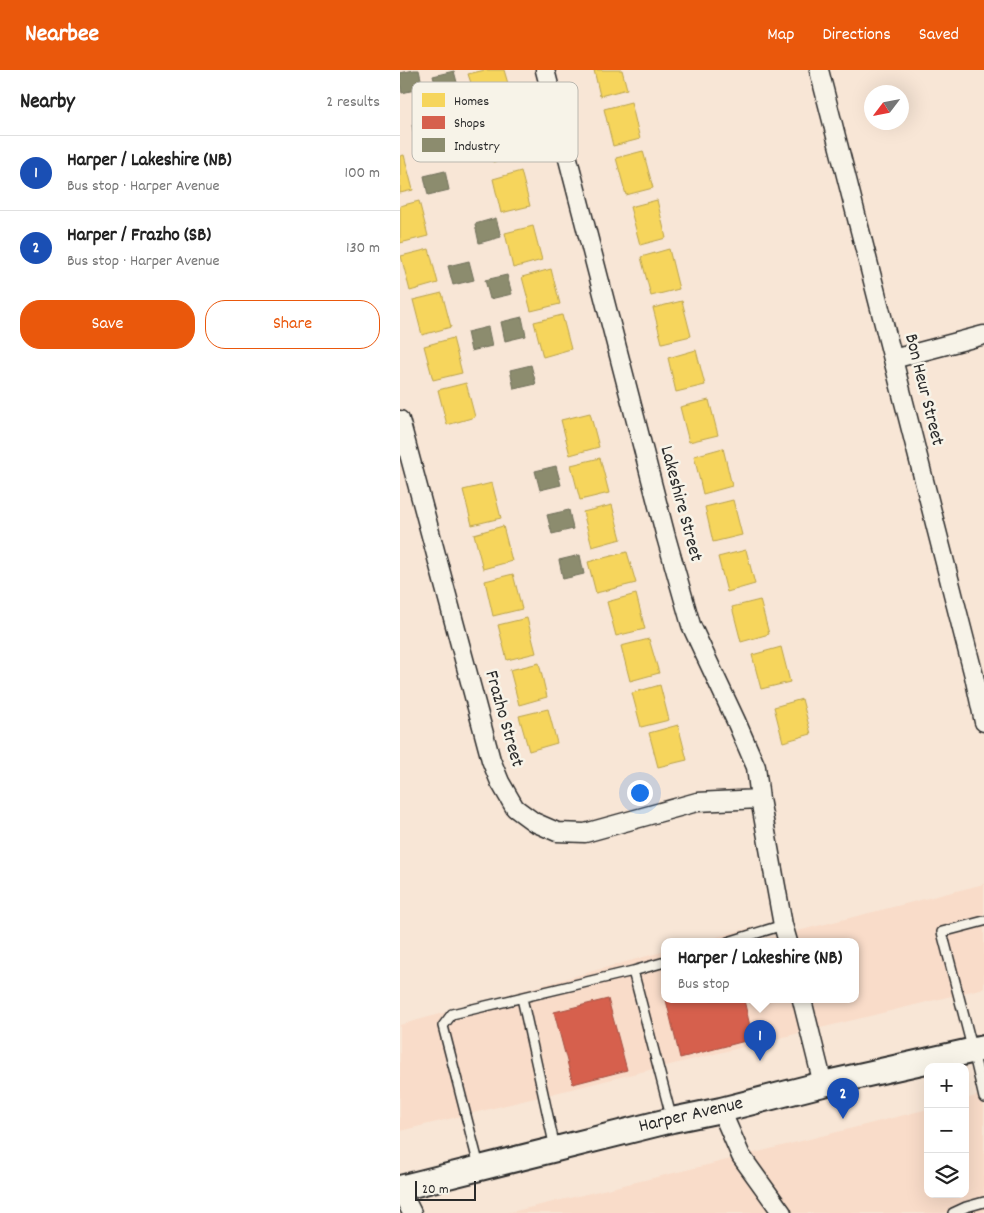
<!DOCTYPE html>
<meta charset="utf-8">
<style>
body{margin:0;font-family:Dekko,sans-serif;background:#f6f6f6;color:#222}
.controls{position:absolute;right:15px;bottom:15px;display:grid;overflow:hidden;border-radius:10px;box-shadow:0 5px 20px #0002}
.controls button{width:45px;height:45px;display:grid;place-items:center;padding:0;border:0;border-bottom:1px solid #e0e0e0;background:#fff;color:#222;font:25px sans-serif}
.compass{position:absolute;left:464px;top:15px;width:45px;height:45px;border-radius:50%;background:#fff;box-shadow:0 5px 20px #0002;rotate:238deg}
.scale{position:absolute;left:15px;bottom:12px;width:61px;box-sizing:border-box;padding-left:5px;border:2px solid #2b2b2b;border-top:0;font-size:14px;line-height:18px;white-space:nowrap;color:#2b2b2b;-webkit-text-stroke:4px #f7f3e8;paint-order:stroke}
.you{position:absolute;left:239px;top:722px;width:18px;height:18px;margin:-12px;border:4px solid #fff;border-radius:50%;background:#1a73e8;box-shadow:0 0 0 8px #1a73e833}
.badge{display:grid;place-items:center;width:32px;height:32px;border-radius:50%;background:#ea580c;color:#fff;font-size:16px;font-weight:700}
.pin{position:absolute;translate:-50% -41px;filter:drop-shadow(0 1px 2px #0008)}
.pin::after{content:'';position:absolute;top:26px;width:18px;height:15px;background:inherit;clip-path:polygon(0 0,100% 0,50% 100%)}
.popup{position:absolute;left:261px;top:868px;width:198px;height:65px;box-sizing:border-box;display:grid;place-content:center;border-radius:10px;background:#fff;filter:drop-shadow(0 1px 4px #0005);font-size:16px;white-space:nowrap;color:#767676}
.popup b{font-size:19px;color:#222}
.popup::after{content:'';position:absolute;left:50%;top:100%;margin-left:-10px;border:10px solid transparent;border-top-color:#fff}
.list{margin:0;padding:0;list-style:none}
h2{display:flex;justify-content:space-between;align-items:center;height:65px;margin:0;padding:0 20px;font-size:21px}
h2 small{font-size:16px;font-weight:400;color:#767676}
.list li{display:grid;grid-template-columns:32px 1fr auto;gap:15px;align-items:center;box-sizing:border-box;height:75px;padding:0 20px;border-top:1px solid #e0e0e0}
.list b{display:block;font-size:19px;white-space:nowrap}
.list p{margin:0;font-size:16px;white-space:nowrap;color:#767676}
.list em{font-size:16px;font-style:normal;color:#767676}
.actions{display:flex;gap:10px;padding:15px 20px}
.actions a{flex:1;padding:11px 0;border:1px solid #ea580c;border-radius:20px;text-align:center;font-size:18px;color:#ea580c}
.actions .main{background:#ea580c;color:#fff}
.icon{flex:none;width:28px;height:28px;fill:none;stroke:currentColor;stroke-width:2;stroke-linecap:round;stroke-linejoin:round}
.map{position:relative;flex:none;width:584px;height:1143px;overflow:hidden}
header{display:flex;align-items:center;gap:30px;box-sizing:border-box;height:70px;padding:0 25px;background:#ea580c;color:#fff}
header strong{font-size:24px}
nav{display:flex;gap:28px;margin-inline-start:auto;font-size:18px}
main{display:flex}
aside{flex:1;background:#fff}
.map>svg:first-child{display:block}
.built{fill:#f9dcc9}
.homes{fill:#f6d55c;stroke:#b9a24d}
.shops{fill:#d6604d;stroke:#a35043}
.industry{fill:#8c8c6e;stroke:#6f6f5a}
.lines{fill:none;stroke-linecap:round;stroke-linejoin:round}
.service-casing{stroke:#2b2b2b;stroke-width:12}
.minor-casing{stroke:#2b2b2b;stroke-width:21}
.secondary-casing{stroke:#2b2b2b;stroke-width:28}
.service{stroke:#f7f3e8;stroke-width:9}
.minor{stroke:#f7f3e8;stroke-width:18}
.secondary{stroke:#f7f3e8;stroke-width:24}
.labels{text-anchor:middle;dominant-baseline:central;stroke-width:5;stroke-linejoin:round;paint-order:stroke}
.street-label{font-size:19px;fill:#2b2b2b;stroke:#f7f3e8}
.key{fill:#f7f3e8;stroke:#bab7af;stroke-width:1}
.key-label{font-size:14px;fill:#2b2b2b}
</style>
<header>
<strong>Nearbee</strong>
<nav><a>Map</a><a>Directions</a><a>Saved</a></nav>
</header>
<main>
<aside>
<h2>Nearby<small>2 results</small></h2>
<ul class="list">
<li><span class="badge" style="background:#1a4fb4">1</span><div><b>Harper / Lakeshire (NB)</b><p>Bus stop · Harper Avenue</p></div><em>100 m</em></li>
<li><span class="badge" style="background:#1a4fb4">2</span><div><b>Harper / Frazho (SB)</b><p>Bus stop · Harper Avenue</p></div><em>130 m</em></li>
</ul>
<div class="actions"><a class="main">Save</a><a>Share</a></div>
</aside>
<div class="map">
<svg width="584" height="1143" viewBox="0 0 584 1143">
<rect width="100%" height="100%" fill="#f8e6d6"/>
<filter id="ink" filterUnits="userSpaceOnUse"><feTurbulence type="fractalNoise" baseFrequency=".02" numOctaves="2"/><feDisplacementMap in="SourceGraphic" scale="10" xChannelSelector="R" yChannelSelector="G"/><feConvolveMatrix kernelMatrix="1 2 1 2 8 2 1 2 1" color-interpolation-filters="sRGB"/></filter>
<g filter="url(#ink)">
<path class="built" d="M584,814V918L0,1061V955L265,881V930H455V872H298L353,857L358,871Z
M584,1024V1143H107L307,1095L528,1039V1124H565V1029Z"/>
<path class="homes" d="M85,0H104L109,17L103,18L108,36L79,43L76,33L65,36L60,16L71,13L68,4Z
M194,0H222L227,19L200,26Z
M231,32L240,69L213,76L204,39Z
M112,50L122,85L93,92L84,57Z
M243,81L253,118L226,125L216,88Z
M4,85L13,120L0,123V86Z
M121,101L130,136L101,143L93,109Z
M257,130L266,168L240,175L230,137Z
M19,131L28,166L0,173V136Z
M133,156L142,190L113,198L105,163Z
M29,179L38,213L10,221L1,186Z
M269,179L279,219L251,226L241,187Z
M151,199L160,234L131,241L122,207Z
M42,223L51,257L22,265L13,230Z
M282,231L291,266L262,273L253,238Z
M162,245L171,279L143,287L134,252Z
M53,268L62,303L33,310L24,276Z
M296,280L305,315L276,322L268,288Z
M66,313L75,347L47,355L38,320Z
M309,330L318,365L289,372L280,337Z
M190,343L199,377L170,385L161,350Z
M323,378L332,416L303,424L294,386Z
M200,388L209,423L180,430L171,395Z
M92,413L101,448L72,455L63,420Z
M333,430L342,465L313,472L305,437Z
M212,435L221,469L192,477L183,442Z
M103,456L112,491L83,499L74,464Z
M346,480L355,514L327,522L318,487Z
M227,482L236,513L196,523L188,492Z
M113,504L122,539L93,546L85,511Z
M236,524L245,559L216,566L207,532Z
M360,530L369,564L341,572L332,537Z
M127,548L136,583L107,590L98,555Z
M249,569L259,603L230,611L221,576Z
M381,577L390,612L361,619L352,585Z
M139,593L147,627L119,635L110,600Z
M260,615L269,650L241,657L232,623Z
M402,629L411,664L383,672L374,637Z
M148,639L157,673L129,681L119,646Z
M278,655L287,690L258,697L249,663Z"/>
<path class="shops" d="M208,929L227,1000L173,1014L154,942Z
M266,930H344L353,969L280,988Z"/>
<path class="industry" d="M14,0H19L23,18L2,23L0,14V3Z
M54,1L59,20L38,25L33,6Z
M33,50L38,69L16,74L12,55Z
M67,50L72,69L50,74L46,55Z
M45,101L49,120L28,125L24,106Z
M96,148L101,167L79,173L75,154Z
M69,191L74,210L53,215L48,196Z
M107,205L112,224L90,229L85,210Z
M122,247L126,266L105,271L101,252Z
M88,257L92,276L71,281L67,262Z
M131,295L136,314L114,319L110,300Z
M156,396L161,415L140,420L135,401Z
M169,440L173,459L152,464L147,445Z
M180,485L184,504L163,509L159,490Z"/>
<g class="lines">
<defs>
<path id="service" d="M584,851L542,862L573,981L584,1028
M328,872L383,855
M233,901L265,892
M122,928L155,1078
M79,1096L43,956L52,944L233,901L272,1050
M553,1143L566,1137L584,1132"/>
<path id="minor" d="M145,0L266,467L291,555L336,651L356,697L360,729L383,855L388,872
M419,0L574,606L584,652
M493,289L584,265
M0,350L91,690L100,712L115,738L134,752L157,762L185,763L297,732L360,729
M402,930L423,1014
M321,1040L341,1086L382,1143
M0,1119L12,1143"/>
<path id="secondary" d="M0,1118L272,1050L321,1040L423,1014L584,978"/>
</defs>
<use href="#service" class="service-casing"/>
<use href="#minor" class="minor-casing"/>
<use href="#secondary" class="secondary-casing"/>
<use href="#service" class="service"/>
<use href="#minor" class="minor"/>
<use href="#secondary" class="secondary"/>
</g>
</g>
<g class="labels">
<g class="street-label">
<text transform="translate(523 320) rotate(76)">Bon Heur Street</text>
<text transform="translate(280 434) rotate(75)">Lakeshire Street</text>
<text transform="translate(103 649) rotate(74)">Frazho Street</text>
<text transform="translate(291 1046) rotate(-13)">Harper Avenue</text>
</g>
</g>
<rect x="12" y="12" width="166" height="80" rx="8" class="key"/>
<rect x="22" y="23" width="23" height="14" fill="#f6d55c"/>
<rect x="22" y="46" width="23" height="13" fill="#d6604d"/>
<rect x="22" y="68" width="23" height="14" fill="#8c8c6e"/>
<g class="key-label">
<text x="54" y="35">Homes</text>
<text x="54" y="57">Shops</text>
<text x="54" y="80">Industry</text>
</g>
</svg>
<div class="controls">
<button>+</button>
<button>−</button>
<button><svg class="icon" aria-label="layers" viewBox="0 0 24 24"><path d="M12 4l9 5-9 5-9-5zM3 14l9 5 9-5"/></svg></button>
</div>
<svg class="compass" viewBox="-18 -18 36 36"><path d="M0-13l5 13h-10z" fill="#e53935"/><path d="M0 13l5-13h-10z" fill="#767676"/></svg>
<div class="scale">20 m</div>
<div class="you"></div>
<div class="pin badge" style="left:360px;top:991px;background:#1a4fb4">1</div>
<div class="popup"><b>Harper / Lakeshire (NB)</b>Bus stop</div>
<div class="pin badge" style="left:443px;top:1049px;background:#1a4fb4">2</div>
</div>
</main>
